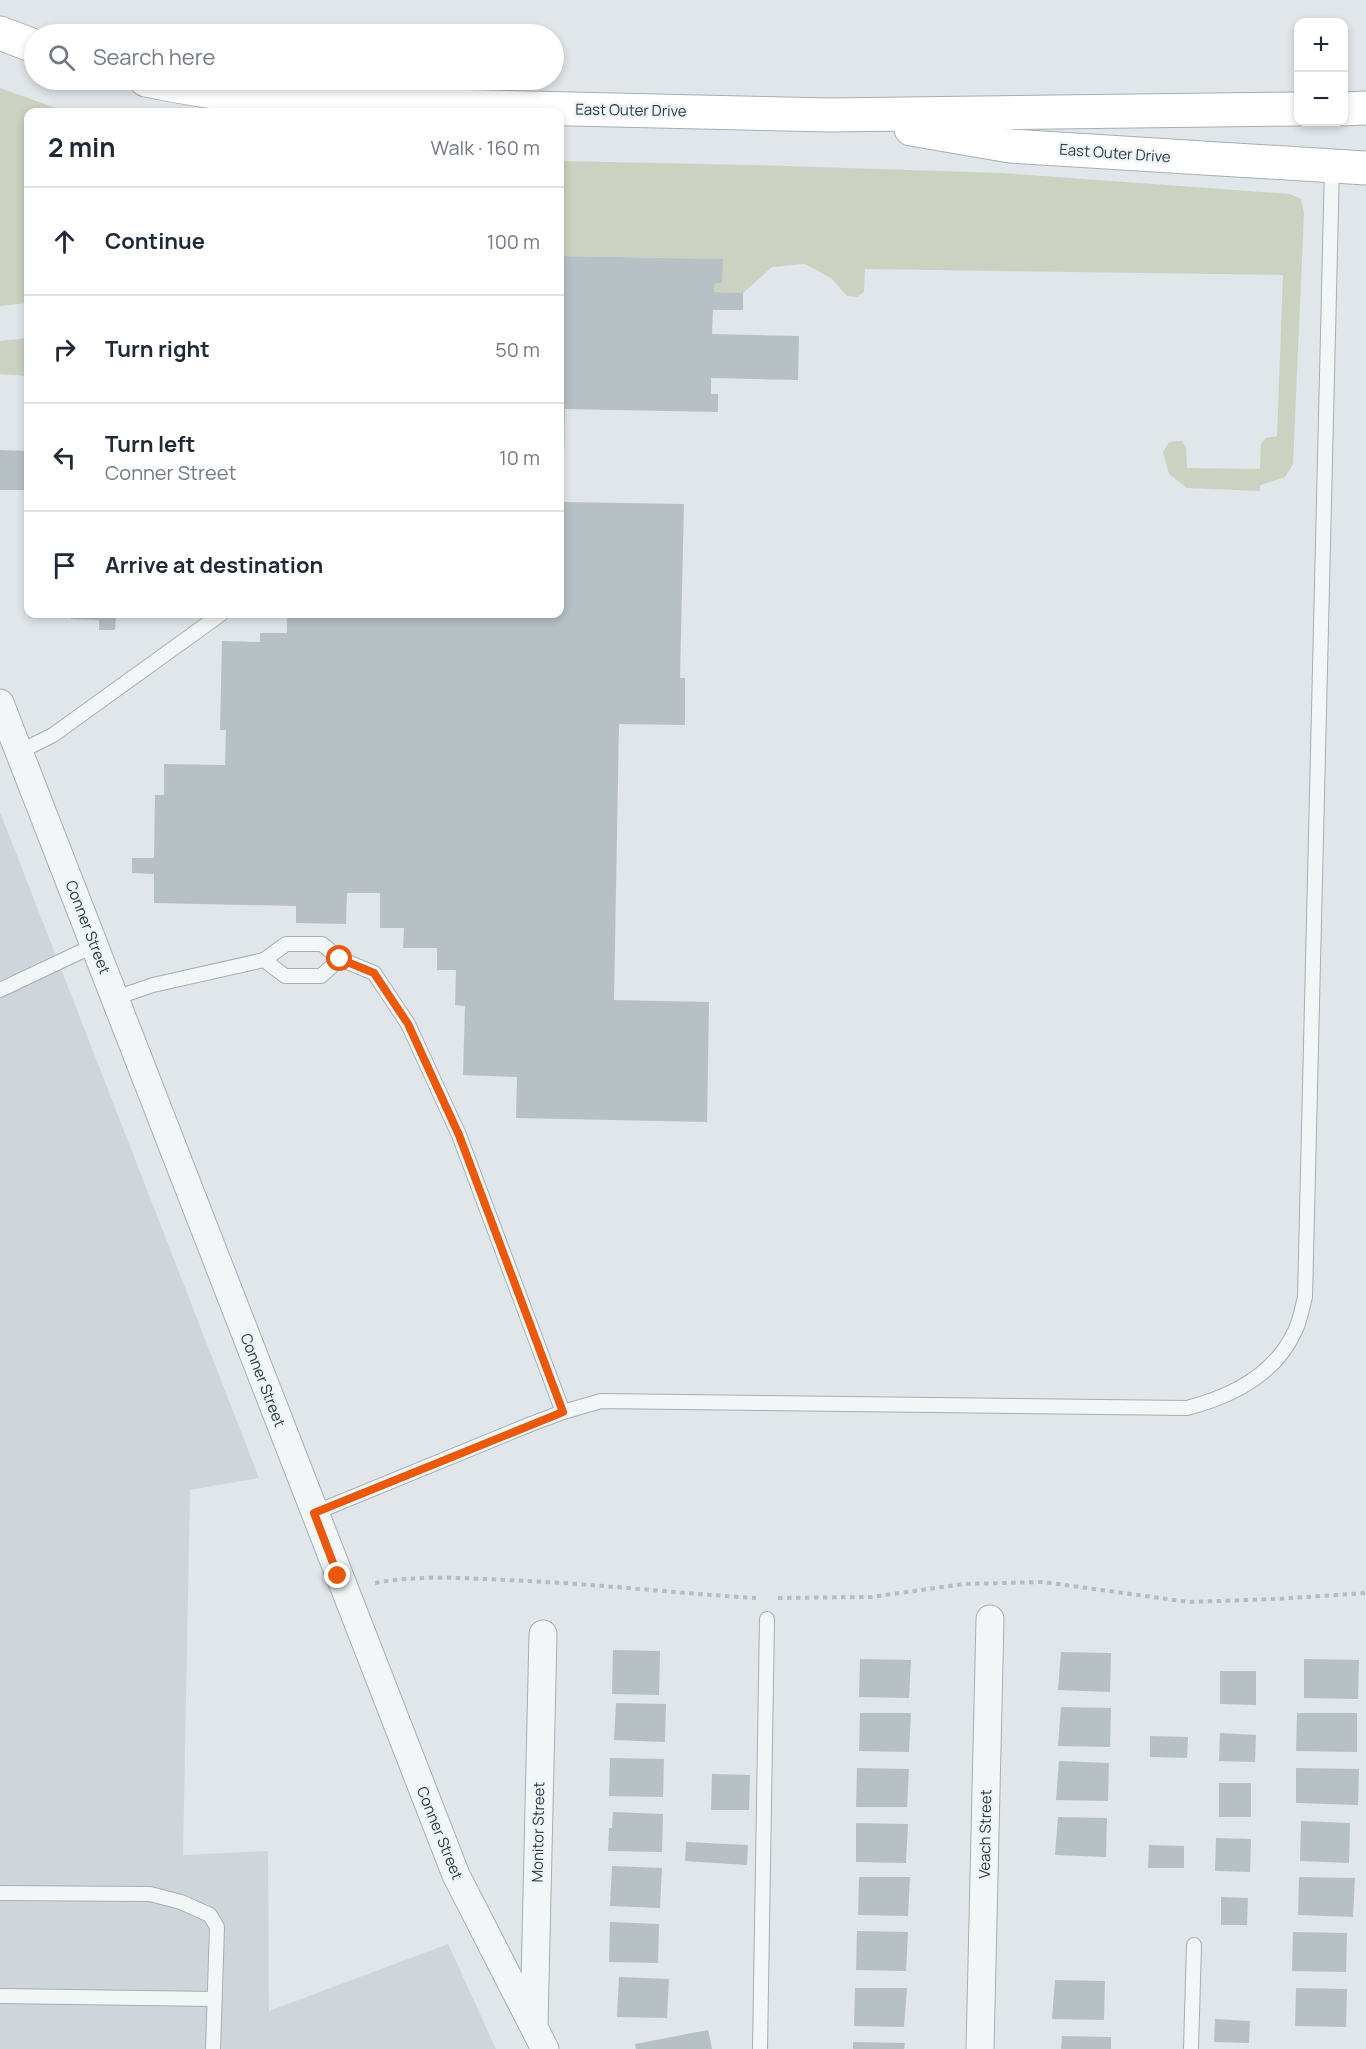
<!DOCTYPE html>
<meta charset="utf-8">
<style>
body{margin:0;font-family:Manrope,sans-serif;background:#f2f2f3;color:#1f2937}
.controls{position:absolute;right:18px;top:18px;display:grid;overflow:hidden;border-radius:12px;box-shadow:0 3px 9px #0003}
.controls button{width:54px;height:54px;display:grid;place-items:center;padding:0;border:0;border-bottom:2px solid #e0e1e3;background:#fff;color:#1f2937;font:30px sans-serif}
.stop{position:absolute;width:18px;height:18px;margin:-14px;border:4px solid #ea580c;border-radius:50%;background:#fff}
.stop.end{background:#ea580c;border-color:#fff;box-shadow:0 2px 6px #0008}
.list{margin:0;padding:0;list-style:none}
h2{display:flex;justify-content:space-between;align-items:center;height:78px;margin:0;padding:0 24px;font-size:26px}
h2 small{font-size:20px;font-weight:400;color:#747a83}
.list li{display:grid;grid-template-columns:39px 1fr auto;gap:18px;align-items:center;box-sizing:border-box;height:108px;padding:0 24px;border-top:2px solid #e0e1e3}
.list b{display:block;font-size:22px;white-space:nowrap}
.list p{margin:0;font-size:20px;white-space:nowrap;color:#747a83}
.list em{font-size:20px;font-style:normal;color:#747a83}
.icon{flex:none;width:33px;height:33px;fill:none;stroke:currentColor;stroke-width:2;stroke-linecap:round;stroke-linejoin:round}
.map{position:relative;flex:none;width:1366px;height:2049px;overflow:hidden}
.search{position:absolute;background:#fff;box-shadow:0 3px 9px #0003;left:24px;top:24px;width:540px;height:66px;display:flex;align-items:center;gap:15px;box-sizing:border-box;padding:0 21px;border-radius:33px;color:#747a83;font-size:22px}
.panel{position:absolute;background:#fff;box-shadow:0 3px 9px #0003;left:24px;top:108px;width:540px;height:510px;border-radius:12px}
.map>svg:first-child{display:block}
.built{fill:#ced6db}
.green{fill:#cbd2c1}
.building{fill:#b7c1c5}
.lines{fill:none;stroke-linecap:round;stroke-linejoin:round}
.lane-casing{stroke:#a5afb3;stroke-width:16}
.street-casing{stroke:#a5afb3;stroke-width:29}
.secondary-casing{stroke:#a5afb3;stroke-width:35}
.path{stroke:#b6bdc0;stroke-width:4;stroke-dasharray:4.5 4.5;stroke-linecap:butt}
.lane{stroke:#f3f6f7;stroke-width:14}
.street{stroke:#f3f6f7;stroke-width:27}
.secondary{stroke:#fff;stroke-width:33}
.route{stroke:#ea580c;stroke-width:8}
.labels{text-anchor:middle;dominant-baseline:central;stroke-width:5;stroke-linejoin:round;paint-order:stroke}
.street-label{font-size:15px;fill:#293940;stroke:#eff5f6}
</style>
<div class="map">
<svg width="1366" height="2049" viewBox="0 0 1366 2049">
<rect width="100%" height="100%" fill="#e0e6e9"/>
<path class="built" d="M0,812L259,1478L190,1490L183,1855L268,1851L269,2011L448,1944L496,2049H0Z"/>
<path class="green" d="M0,88L67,112H28V303L0,306Z
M560,161L754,165L1001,173L1290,194L1301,199L1304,213L1293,464L1285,477L1260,485V491L1187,488L1169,474L1163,452L1169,442L1182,441L1186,448L1187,468L1260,469L1261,444L1266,438L1277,436L1283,275L865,269L864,292L857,297L847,296L831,278L805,264L772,267L743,293L714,292L715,283H722V259L560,256Z
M28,338V376L0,374V341Z"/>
<path class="building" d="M560,256L723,259L722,283H715L714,292L743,293V310H713L712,334L799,336L798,380L711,378V394H718V412L565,409L563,502L684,504L680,678H685V725L619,724L614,1000L709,1002L707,1122L516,1118L517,1077L463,1075L465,1006L455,1005L456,970H437V948H403L404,928H380V893H347L346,924L296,923V906L154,903V874L132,873V858H154L155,795H164V764L225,765L226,730H220L222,641L260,642V633H287V614H560Z
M0,450L28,451V490H0Z
M71,614H134V617H116L115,630H99V620L71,619Z
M613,1650L660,1651L659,1695L612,1694Z
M1061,1652L1111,1653L1110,1692L1058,1690Z
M860,1659L911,1660L909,1698L859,1697Z
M1304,1659L1359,1660L1358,1699L1304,1698Z
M1220,1671H1256V1705L1220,1704Z
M616,1703L666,1704L665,1742L614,1740Z
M1061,1707L1111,1708L1110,1747L1058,1746Z
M860,1713H911L909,1752L859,1751Z
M1297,1713H1357V1752L1296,1751Z
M1220,1733L1256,1735L1255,1762L1219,1761Z
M1150,1736L1188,1737L1187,1758L1150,1757Z
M610,1758L664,1759L663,1797L609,1796Z
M1059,1761L1109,1763L1108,1801L1056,1800Z
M857,1768L909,1769L907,1807H856Z
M1296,1768L1359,1769L1358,1805L1296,1803Z
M712,1774L750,1775L749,1810H711Z
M1219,1783H1251V1817H1219Z
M613,1812L663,1814L662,1852L608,1851L609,1828H612Z
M1058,1817L1107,1818L1106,1857L1055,1855Z
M1301,1821L1350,1823L1349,1863L1300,1861Z
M856,1823L908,1824L906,1863L856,1862Z
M1216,1838L1251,1839L1250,1872L1215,1871Z
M686,1842L748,1845L747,1865L685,1861Z
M1149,1845L1184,1846V1868H1148Z
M612,1866L662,1868L660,1908L610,1906Z
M859,1877H910L908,1916L858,1915Z
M1299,1877L1355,1878L1353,1917L1298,1915Z
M1221,1897L1248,1898L1247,1925H1221Z
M610,1922L659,1924L658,1963L609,1962Z
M857,1931L908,1932L906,1971L856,1970Z
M1293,1932L1347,1933L1346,1972L1292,1971Z
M619,1977L669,1979L667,2018L617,2017Z
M1055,1980L1105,1981L1104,2020L1052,2019Z
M855,1988H907L904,2027L854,2026Z
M1296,1988L1347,1989L1346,2027L1295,2026Z
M1215,2019L1250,2021L1249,2043L1214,2042Z
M708,2030L712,2049H636L635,2044Z
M1062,2036L1111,2037V2049H1061Z
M853,2042L905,2043L904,2049H853Z"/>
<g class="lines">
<defs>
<path id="lane" d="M19,752L53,735L221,614
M264,960L285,976H321L340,959
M0,990L95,945
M115,998L153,985L264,960L286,944H322L340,959L374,973L408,1024L459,1135L563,1412
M314,1513L531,1424L563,1412L601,1401L1187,1408C1230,1397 1274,1375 1294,1333C1300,1322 1302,1308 1305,1297L1332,166
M0,1893L150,1894L181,1902L210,1915L217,1927L213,2049
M0,1996L215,1999
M760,2049L767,1619
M1191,2049L1194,1945"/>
<path id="street" d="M0,703L456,1875L545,2049
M534,2025L543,1634
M980,2049L990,1619"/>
<path id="secondary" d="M0,33L34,46
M146,80C203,92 260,99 318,103L830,115L1298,109
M1344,109L1366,108
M911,129L1010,146L1366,168"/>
</defs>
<use href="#lane" class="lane-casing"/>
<use href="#street" class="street-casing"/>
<use href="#secondary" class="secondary-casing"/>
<path class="path" d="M375,1583C418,1575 462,1578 506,1580C590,1583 672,1593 756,1598
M778,1598L871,1597L964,1584L1043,1582L1189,1602L1276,1599L1366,1593"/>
<use href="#lane" class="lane"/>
<use href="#street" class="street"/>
<use href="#secondary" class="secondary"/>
</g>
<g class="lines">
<path class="route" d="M338,1576L314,1513L563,1412L459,1135L408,1024L374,973L340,959"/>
</g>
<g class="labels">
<g class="street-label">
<text transform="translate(631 110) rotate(1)">East Outer Drive</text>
<text transform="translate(1115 153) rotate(4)">East Outer Drive</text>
<text transform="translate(88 927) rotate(69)">Conner Street</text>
<text transform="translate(263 1380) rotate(69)">Conner Street</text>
<text transform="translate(538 1832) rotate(-89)">Monitor Street</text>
<text transform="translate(440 1833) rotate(68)">Conner Street</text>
<text transform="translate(985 1834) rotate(-89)">Veach Street</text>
</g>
</g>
</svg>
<div class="controls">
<button>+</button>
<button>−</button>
</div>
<div class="stop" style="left:340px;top:959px"></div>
<div class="stop end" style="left:338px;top:1576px"></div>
<div class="search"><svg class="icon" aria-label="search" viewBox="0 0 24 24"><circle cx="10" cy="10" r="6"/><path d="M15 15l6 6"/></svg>Search here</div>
<section class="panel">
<h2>2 min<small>Walk · 160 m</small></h2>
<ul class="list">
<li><svg class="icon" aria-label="ahead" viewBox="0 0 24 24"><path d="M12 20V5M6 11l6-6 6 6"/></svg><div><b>Continue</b></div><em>100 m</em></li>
<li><svg class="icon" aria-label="right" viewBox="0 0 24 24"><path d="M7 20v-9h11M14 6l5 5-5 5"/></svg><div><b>Turn right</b></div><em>50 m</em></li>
<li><svg class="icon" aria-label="left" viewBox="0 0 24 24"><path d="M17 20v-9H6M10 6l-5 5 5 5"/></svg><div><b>Turn left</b><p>Conner Street</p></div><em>10 m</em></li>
<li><svg class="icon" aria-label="arrive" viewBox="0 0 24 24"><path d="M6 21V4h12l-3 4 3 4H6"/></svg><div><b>Arrive at destination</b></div></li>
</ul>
</section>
</div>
